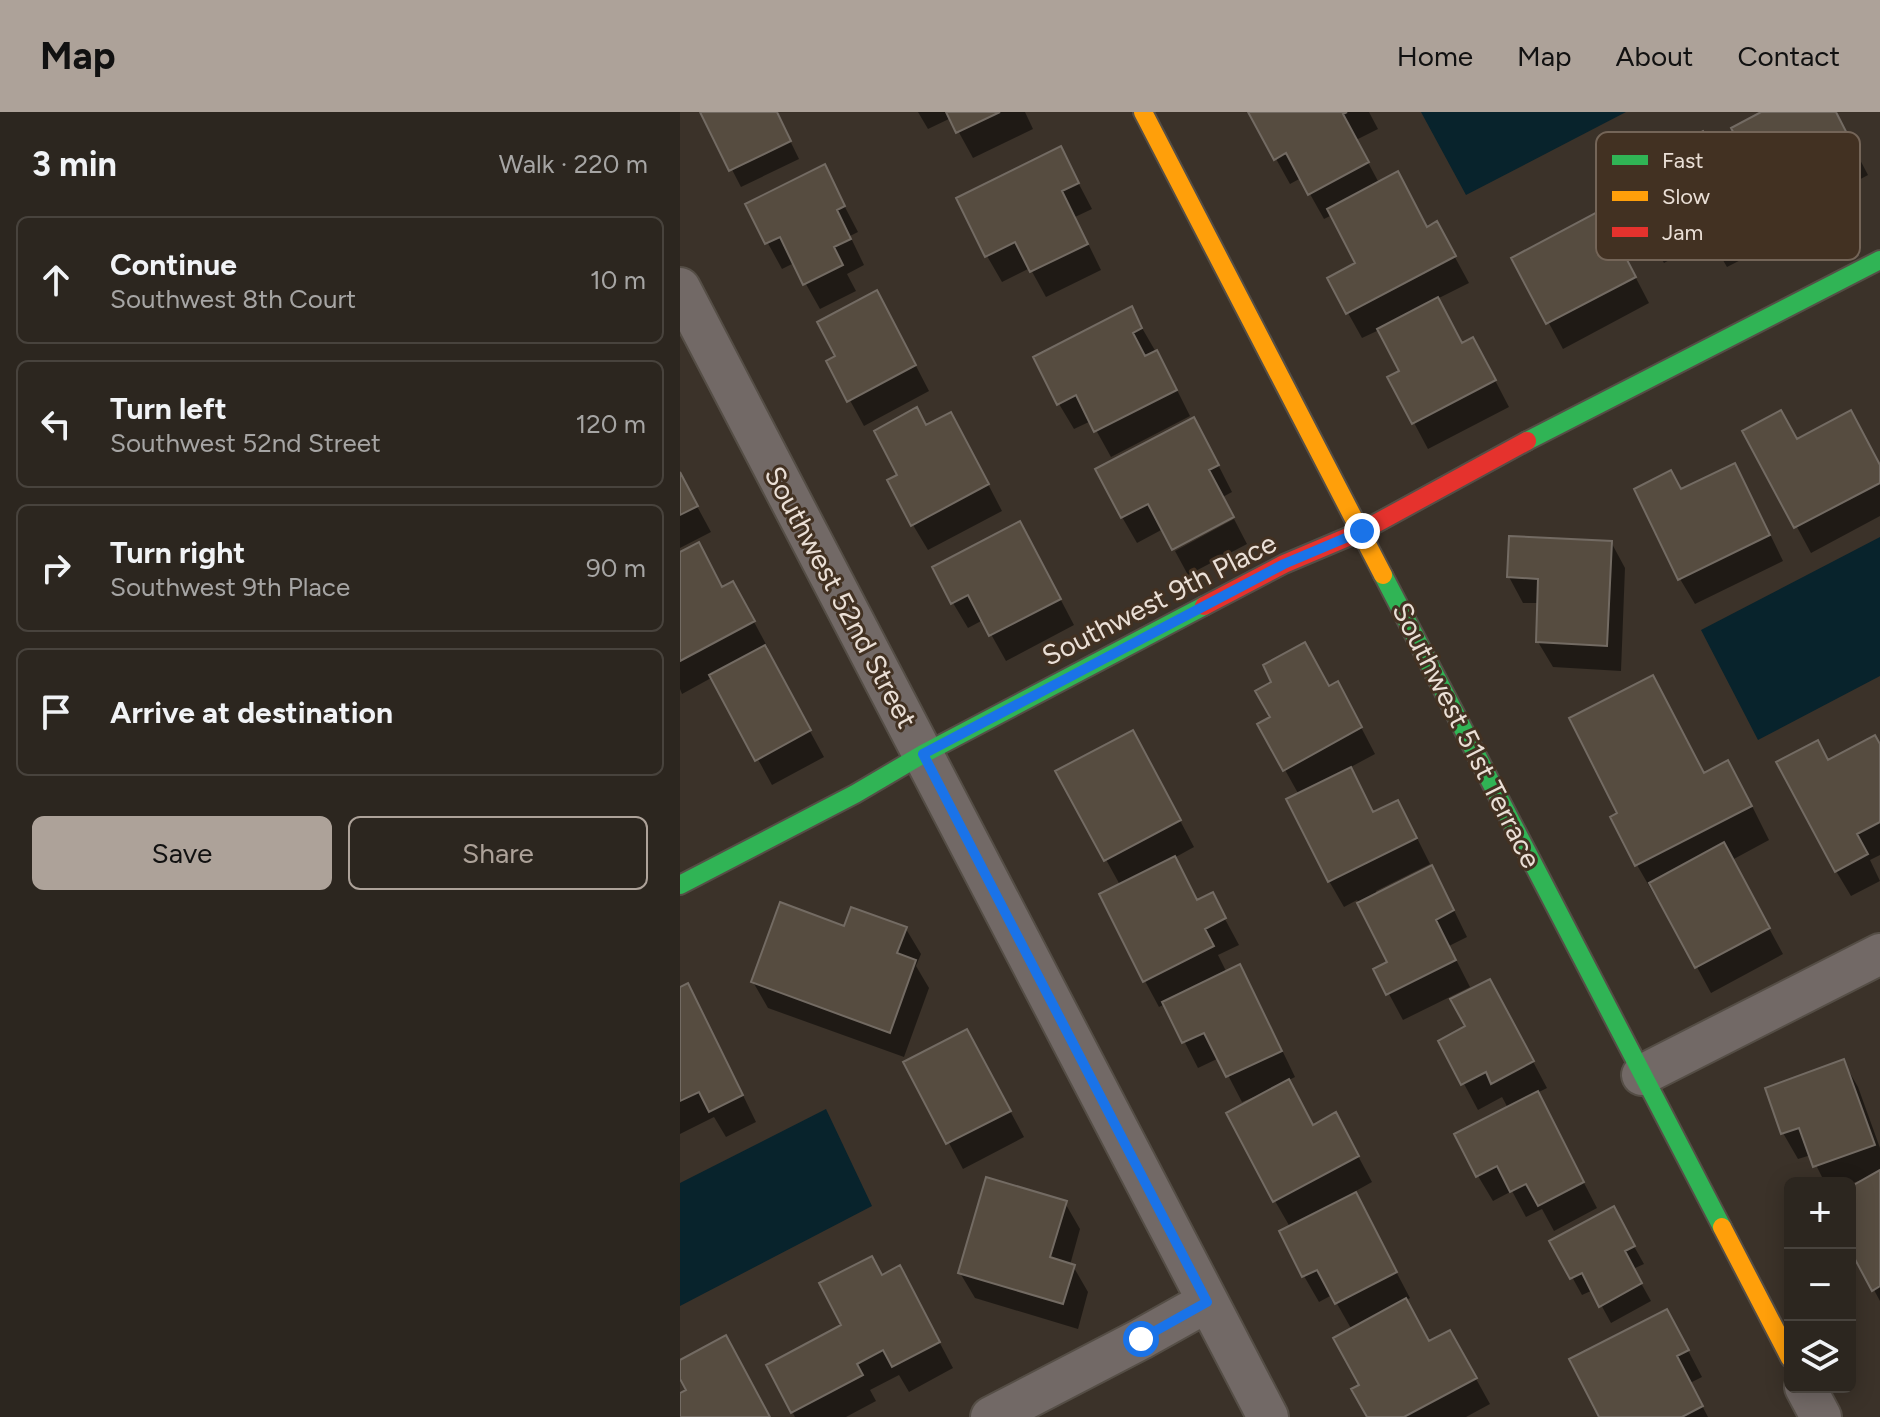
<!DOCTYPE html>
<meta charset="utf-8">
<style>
body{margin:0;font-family:Figtree,sans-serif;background:#38322c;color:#f1f3f6}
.controls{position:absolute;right:24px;bottom:24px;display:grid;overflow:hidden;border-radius:12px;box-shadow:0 4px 20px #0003}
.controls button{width:72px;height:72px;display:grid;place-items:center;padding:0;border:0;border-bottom:2px solid #48433d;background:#2c261f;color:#f1f3f6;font:40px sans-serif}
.stop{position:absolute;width:24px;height:24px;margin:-18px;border:6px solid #1a73e8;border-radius:50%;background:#fff}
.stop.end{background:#1a73e8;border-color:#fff;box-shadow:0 2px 8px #0008}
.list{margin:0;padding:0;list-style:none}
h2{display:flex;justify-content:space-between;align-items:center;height:104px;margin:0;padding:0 32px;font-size:34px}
h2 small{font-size:26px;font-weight:400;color:#a6a5a4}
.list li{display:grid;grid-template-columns:52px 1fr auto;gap:24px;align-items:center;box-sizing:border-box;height:128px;margin:0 16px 16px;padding:0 16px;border:2px solid #48433d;border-radius:12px}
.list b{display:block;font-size:30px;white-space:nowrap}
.list p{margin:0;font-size:26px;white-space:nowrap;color:#a6a5a4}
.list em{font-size:26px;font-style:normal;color:#a6a5a4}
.actions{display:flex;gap:16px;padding:24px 32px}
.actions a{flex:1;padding:18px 0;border:2px solid #ada299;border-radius:12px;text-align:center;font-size:28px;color:#ada299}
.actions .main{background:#ada299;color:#111}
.icon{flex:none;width:44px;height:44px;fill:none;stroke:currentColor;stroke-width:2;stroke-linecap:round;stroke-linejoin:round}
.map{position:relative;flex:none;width:1200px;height:1305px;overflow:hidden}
header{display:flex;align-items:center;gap:48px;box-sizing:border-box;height:112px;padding:0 40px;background:#ada299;color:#111}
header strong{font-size:38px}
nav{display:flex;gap:44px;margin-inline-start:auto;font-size:28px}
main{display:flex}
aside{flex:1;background:#2c261f}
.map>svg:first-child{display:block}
.water{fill:#08232c}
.shadow{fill:#0007}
.building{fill:#564c40;stroke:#736b63;stroke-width:2}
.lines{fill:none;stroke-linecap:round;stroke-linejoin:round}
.street-casing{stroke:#554e46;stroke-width:44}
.fast-casing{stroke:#554e46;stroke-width:22}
.slow-casing{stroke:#554e46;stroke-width:22}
.jam-casing{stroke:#554e46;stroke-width:22}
.street{stroke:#726966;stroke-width:40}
.fast{stroke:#30b455;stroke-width:18}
.slow{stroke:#ff9f0a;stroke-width:18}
.jam{stroke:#e5322d;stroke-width:18}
.route{stroke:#1a73e8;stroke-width:10}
.labels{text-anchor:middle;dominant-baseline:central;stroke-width:6;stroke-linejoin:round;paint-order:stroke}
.street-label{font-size:28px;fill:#eadfd6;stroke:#423122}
.key{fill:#423122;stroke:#746558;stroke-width:2}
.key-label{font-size:22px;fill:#eadfd6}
</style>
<header>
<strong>Map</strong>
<nav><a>Home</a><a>Map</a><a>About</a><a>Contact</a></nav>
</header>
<main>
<aside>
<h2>3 min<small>Walk · 220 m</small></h2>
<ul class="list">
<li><svg class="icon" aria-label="ahead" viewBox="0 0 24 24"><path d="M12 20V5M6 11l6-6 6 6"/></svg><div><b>Continue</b><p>Southwest 8th Court</p></div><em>10 m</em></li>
<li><svg class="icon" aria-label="left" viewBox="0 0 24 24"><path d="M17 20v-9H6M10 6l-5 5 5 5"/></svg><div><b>Turn left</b><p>Southwest 52nd Street</p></div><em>120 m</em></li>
<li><svg class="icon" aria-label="right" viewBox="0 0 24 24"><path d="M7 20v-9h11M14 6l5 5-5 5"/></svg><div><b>Turn right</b><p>Southwest 9th Place</p></div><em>90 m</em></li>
<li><svg class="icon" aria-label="arrive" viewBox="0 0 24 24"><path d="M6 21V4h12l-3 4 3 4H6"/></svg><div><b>Arrive at destination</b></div></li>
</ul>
<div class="actions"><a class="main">Save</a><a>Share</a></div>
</aside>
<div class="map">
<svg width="1200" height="1305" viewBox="0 0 1200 1305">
<rect width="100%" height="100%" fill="#3b3229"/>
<path class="water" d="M741,0H946L786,83Z
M1200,425V564L1078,628L1021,518Z
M146,997L192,1094L0,1194V1071Z"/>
<path class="shadow" d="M22,0H96L119,47L61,75Z
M238,0H345L353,17L293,46L271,6L248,17Z
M570,0H689L698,17L676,28L699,71L771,138L789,171L757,187L782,233L807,253L829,295L748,337L710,266L722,260L699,218L682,226L668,201L677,152L652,103L644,107L621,66L610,72Z
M1086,0H1155L1188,63L1134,92L1140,104L1110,120L1095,95Z
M380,36L412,97L395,105L421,158L366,185L350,156L322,170L307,144Z
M1037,47L1084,136L1047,155L1030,126L984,151L969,126Z
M144,55L178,120L170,124L184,153L167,162L176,179L140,197L114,151L102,157L67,93Z
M935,126L969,191L883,237L834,147Z
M451,197L491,266L510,304L431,345L411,309L394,317L379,292Z
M211,206L249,279L184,314L149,250Z
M246,315L285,328L322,399L248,438L233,413L219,364Z
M1065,319L1117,329L1200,355V404L1131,441Z
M528,333L552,380L457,431L442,405Z
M1054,354L1069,379L1103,449L1015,492L1000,467L1001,380Z
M0,363L31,420L0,436Z
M554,407L567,432L508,463L495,439Z
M931,430L945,456L941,559L873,555L858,530L859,491H843L829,465Z
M354,437L394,513L326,549L303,508L288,516L273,491Z
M0,442L67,497L88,536L85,537L144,645L92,673L33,565L2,582L0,577Z
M649,576L672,598L695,642L669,656L694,702L732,716L750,752L696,779L697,783L766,782L787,825L769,834L790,875L723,908L696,858L709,851L677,788L664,795L649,769L619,683L580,613Z
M1200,635V743L1190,748L1200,769L1171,784L1156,759L1149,651Z
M467,646L514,735L494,746L518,790L532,783L559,833L538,843L547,861L560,855L574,880L615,965L607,969L633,1015L670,1029L692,1070L674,1080L730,1186L725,1189L749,1231L770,1220L810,1292L786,1305H689L681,1274L672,1218L652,1183L639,1190L624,1164L610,1115L595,1089L574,985L562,990L539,946L518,956L485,892L479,895L465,869L440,773L378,660Z
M1024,663L1067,684L1089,728L1052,748L1103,842L1031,881L979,785L976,786L957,753L940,702Z
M165,816L226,817L241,842L236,854L249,876L224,945L88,896L73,870Z
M0,877L22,899L76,1010L46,1025L34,1005L0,1022Z
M824,895L867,976L857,981L917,1096L874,1119L862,1097L846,1105L832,1079L813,1089L798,1064L828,996L822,985L798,998L761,929Z
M301,945L344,1025L283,1057L226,951Z
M1163,949L1178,975L1200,1036V1189L1170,1134V1077L1182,1071L1181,1068L1170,1072V1071H1145L1131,1043L1118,1047L1103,1021L1087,977Z
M385,1091L400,1117L390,1153L393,1154L408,1180L398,1217L295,1186L280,1161Z
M933,1097L964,1152L953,1157L971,1189L931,1211L913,1178L902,1183L872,1129Z
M202,1165L234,1182L273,1256L229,1280L219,1263L190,1278L196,1289L166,1305H115L88,1254L164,1214Z
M1001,1225L1022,1265L1010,1271L1028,1305H921Z"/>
<path class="building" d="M20,0H97L111,29L49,59Z
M266,0H320L276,21Z
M568,0H667L663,2L689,50L628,83L606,41L594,48Z
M1081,0H1156L1175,37L1121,65L1127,78L1093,96L1051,16Z
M1023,19L1071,109L1030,131L1015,101L967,127L935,66Z
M381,34L399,71L382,79L408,132L350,160L335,130L305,145L276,86Z
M145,52L165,94L157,98L171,127L154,135L163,153L123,173L100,125L85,132L65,92Z
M718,59L747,115L757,109L776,144L666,202L647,166L675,151L647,97Z
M921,98L956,165L866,212L831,146Z
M197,178L236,253L167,290L146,249L155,244L137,210Z
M758,185L782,231L793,225L816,268L732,312L707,265L719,259L697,217Z
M452,194L462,216L453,221L465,244L477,238L497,278L414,320L396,283L377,293L353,245Z
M237,295L246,313L271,300L309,372L231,414L207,368L217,363L194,319Z
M1101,298L1117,327L1171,298L1200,353V371L1114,416L1062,319Z
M514,305L539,353L529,358L554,405L492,438L468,392L441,406L415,357Z
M1055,351L1090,423L998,468L954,377L991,358L1001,377Z
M0,360L18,394L0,403Z
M340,409L381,487L309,524L288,483L271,492L252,455Z
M829,424L932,429L927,534L856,530L858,467L827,465Z
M19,430L42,475L53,469L75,509L0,549V440Z
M625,530L649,574L658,569L682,615L603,659L577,612L590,605L575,579L591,570L583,553Z
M85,533L131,618L75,649L29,563Z
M973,563L1024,661L1048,648L1072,694L955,754L930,705L937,701L889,606Z
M453,618L501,708L424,749L375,659Z
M1195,623L1200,632V710L1177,722L1188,742L1155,760L1096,650L1138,628L1148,648Z
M671,655L693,700L718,688L737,726L648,770L606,687Z
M1044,730L1090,816L1015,856L969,771Z
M495,744L517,788L533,780L546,806L525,817L534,834L463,870L419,782Z
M752,753L774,798L756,808L776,848L706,883L693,857L707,850L677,791Z
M100,790L164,814L171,795L227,815L217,841L236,848L210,921L71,870Z
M560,852L602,939L546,965L524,921L502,931L482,890Z
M810,867L854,949L811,972L806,960L781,973L758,929L785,914L770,887Z
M8,871L63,983L29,1000L19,980L0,989V875Z
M287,917L331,999L266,1032L223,950Z
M1164,947L1195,1033L1133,1055L1119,1016L1101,1022L1085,976Z
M609,967L633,1013L656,1000L679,1044L593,1090L546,1001Z
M858,979L904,1070L858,1094L846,1072L830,1080L817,1054L796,1065L774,1022Z
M1200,1058V1174L1192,1179L1170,1138V1075Z
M306,1065L387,1089L370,1145L395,1153L383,1192L278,1161Z
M676,1080L717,1160L655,1192L637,1158L622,1165L599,1119Z
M934,1094L955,1134L945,1139L962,1171L919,1195L902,1161L890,1167L869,1129Z
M192,1144L202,1163L220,1153L260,1230L212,1255L203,1238L177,1252L183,1263L111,1301L86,1253L161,1213L139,1171Z
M726,1186L749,1229L770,1218L797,1266L724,1305H687L671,1277L679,1273L653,1226Z
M987,1197L1009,1238L997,1244L1023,1294L1002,1305H919L889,1247Z
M46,1223L90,1305H0V1281L6,1278L0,1267V1248Z"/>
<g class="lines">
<defs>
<path id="street" d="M0,176L588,1305
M962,963L1200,842
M1125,1275L1141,1305
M311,1305L461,1227L527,1190"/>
<path id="fast" d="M847,329L1200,148
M703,463L1042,1115
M0,773L175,682L243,642L524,494"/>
<path id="slow" d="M463,0L703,463
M1042,1115L1110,1246"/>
<path id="jam" d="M524,494L604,452L682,419L847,329"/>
</defs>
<use href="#street" class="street-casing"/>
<use href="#fast" class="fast-casing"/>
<use href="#slow" class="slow-casing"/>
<use href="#jam" class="jam-casing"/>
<use href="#street" class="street"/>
<use href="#fast" class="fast"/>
<use href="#slow" class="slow"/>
<use href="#jam" class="jam"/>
</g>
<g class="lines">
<path class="route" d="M461,1227L527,1190L243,642L604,452L682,419"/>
</g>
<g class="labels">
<g class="street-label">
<text transform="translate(161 485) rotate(62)">Southwest 52nd Street</text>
<text transform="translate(479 487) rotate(-27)">Southwest 9th Place</text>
<text transform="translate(787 623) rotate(63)">Southwest 51st Terrace</text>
</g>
</g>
<rect x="916" y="20" width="264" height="128" rx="12" class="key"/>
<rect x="932" y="43" width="36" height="10" fill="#30b455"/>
<rect x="932" y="79" width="36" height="10" fill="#ff9f0a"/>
<rect x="932" y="115" width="36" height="10" fill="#e5322d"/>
<g class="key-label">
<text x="982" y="56">Fast</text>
<text x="982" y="92">Slow</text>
<text x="982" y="128">Jam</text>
</g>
</svg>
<div class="controls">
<button>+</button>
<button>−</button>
<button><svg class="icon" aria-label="layers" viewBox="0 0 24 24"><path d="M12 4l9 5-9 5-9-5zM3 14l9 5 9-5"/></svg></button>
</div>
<div class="stop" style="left:461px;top:1227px"></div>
<div class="stop end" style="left:682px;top:419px"></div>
</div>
</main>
